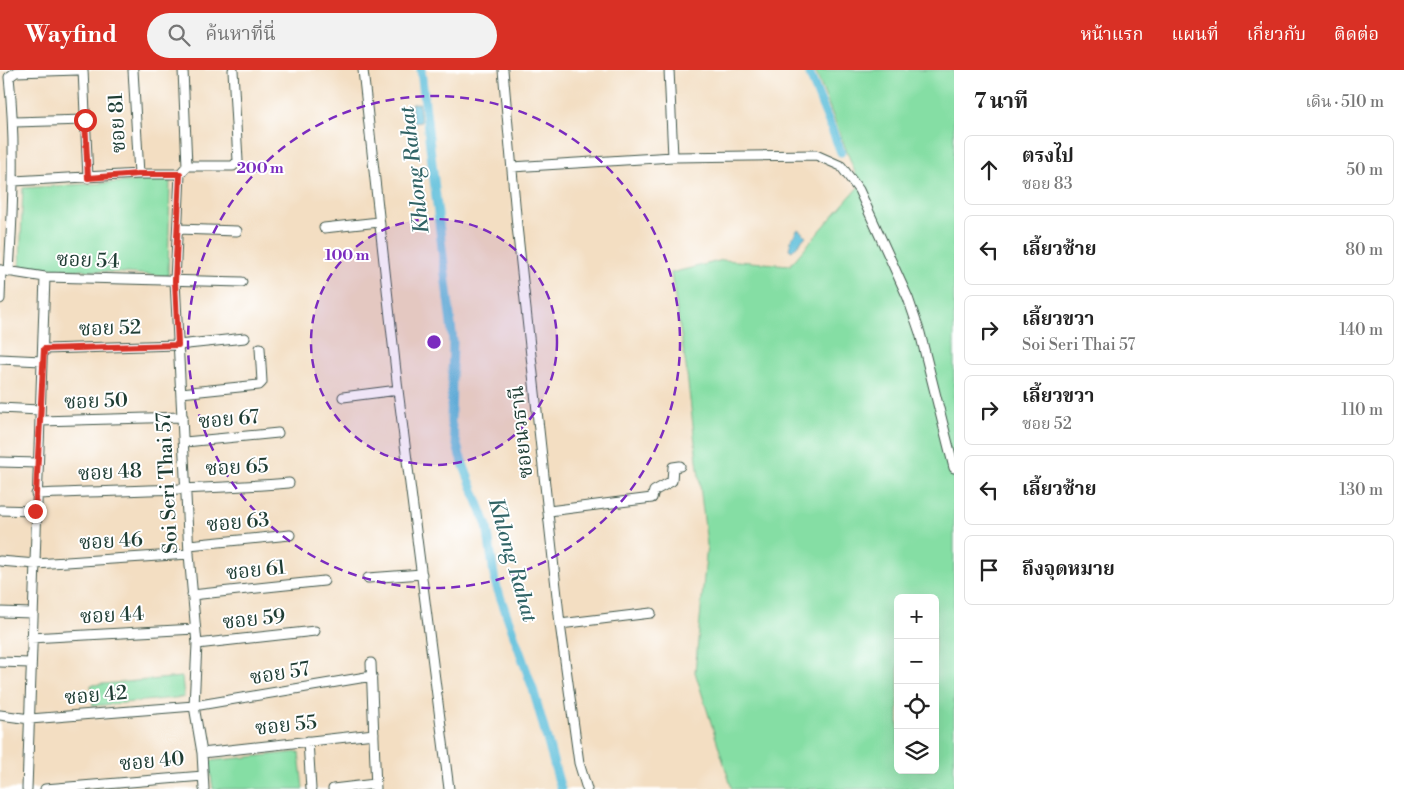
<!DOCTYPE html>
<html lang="th">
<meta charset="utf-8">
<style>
body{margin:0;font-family:"Libre Bodoni","Noto Serif Thai",serif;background:#f2f2f2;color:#222}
.controls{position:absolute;right:15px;bottom:15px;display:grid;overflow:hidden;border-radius:8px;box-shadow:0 5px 20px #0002}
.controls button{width:45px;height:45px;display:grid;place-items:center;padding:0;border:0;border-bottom:1px solid #e0e0e0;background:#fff;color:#222;font:25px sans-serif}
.stop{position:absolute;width:15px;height:15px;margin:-11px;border:4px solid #d93025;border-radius:50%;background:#fff}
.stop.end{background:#d93025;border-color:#fff;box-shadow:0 1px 5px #0008}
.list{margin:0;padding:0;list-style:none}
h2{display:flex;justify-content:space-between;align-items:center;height:65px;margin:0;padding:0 20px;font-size:21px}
h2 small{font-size:16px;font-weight:400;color:#767676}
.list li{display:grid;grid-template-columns:32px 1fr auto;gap:15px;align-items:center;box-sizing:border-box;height:70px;margin:0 10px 10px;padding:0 10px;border:1px solid #e0e0e0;border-radius:8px}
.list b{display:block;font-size:19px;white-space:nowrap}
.list p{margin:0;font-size:16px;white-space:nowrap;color:#767676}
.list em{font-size:16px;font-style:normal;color:#767676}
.icon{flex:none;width:28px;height:28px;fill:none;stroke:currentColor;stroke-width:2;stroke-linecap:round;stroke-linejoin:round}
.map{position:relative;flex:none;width:954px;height:719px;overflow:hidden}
header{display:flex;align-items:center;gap:30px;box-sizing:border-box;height:70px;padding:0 25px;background:#d93025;color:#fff}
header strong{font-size:24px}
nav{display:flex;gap:28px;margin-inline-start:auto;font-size:18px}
.search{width:350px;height:45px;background:#f2f2f2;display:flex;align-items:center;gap:12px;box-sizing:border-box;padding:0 18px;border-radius:28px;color:#767676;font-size:19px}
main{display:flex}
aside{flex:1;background:#fff}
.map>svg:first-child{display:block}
.green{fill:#85dea4;stroke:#528e6c;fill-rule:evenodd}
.water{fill:#5cbeda;stroke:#3e7e87}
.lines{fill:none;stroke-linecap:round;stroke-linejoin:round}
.canal{stroke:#5cbeda;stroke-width:9}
.street-casing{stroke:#3f5549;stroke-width:11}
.street{stroke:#fff;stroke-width:9}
.route{stroke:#d93025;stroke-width:6}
.ring{fill:none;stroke:#7b2cbf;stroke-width:2.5;stroke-dasharray:9 6}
.labels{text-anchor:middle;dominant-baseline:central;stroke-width:4;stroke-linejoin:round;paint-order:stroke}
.street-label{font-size:20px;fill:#1f3d34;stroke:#fff}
.water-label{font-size:21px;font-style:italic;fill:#316466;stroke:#fff}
.centre{fill:#7b2cbf;stroke:#fff;stroke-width:2.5}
.ring-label{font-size:15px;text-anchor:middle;font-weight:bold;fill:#7b2cbf;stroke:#fff;stroke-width:4;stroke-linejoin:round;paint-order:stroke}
</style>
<header>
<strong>Wayfind</strong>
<div class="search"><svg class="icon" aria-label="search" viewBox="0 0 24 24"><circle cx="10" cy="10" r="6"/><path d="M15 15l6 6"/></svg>ค้นหาที่นี่</div>
<nav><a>หน้าแรก</a><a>แผนที่</a><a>เกี่ยวกับ</a><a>ติดต่อ</a></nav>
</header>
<main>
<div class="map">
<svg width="954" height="719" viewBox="0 0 954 719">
<rect width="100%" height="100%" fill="#fff"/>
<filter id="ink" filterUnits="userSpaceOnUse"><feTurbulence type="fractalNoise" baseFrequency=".02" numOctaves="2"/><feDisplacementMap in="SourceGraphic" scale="10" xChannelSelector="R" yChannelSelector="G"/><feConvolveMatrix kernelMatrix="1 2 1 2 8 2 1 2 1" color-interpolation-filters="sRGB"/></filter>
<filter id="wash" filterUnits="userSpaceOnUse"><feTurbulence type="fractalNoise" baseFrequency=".0096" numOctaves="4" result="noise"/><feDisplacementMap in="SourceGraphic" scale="20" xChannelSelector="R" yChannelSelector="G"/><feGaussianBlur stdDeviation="1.12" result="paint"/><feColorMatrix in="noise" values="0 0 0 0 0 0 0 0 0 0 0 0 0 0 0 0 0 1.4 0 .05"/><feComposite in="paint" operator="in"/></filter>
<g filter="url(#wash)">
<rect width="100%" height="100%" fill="#f3dec2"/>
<path class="green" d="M815,0H954V719H732L695,602L707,475L686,296L671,203L723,190L790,195L860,115ZM898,528H935V700H898Z
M170,109L168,206L20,196L23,118Z
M182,607L184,627L93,636L91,615Z
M299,682L303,719H213L209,691Z"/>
<path class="water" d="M419,33L421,52L413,53L411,34Z
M798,159L806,166L792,181L789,179L792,168Z"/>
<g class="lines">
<path class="canal" d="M421,0L453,271L451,353L460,386L487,456L495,512L533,619L561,719
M808,0L841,82"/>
</g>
</g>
<g filter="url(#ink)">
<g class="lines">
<defs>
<path id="street" d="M83,0L88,108
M133,0L139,104
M183,0L187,96
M363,0L398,320L449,719
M503,0L517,156L560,554L579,693L587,719
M669,0L673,87
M14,52L85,50
M512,97L673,87L816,85L841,96L859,120L908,228L920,263L954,398
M180,104L175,211L189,484L197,574L194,636L202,683L204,719
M180,104L187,96H233L238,91L233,0
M14,111L139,104H180
M324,158L379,152
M178,159L237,161
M0,200L45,207L242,212
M9,202C13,136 16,72 9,7L16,2L78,0
M0,229L1,200
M44,279L178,275L245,268
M0,289L42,291
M181,323L259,315L262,312L260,278
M343,327L398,320
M0,338L39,340
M40,351L183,347
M185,372L278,363
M0,392L38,393
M36,424C120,420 205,420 289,413
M0,440L35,441
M549,441L652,428L654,421L672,411L673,397L680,396
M189,475L290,465
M0,491L36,494L189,484
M368,508L422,504
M192,525L324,511
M0,542L32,543
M560,554L651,543
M31,568L195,559
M197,574L315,561
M0,592L30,593
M371,593L376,719
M0,645L30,649L194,636L372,606
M308,671L311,719
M202,683L374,664
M27,719L45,207
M45,719L203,706
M333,719L375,714"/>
</defs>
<use href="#street" class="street-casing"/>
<use href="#street" class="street"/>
</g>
</g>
<g class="lines" filter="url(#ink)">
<path class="route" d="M35,441L44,279L178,275L175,211L180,104H138L88,108L85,50"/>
</g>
<circle cx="434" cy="272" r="123" fill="#7b2cbf" fill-opacity=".12"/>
<g class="ring">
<circle cx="434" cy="272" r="123"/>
<circle cx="434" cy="272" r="246"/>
</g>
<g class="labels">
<g class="street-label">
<text transform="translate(118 53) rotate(-93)">ซอย 81</text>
<text transform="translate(88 191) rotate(2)">ซอย 54</text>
<text transform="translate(110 259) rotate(-2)">ซอย 52</text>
<text transform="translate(96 332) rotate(-2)">ซอย 50</text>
<text transform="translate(229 350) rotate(-5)">ซอย 67</text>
<text transform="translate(522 362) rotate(-96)">ซอยนวธานี</text>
<text transform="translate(237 398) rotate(-3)">ซอย 65</text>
<text transform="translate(110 403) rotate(-3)">ซอย 48</text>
<text transform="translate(168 413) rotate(-93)">Soi Seri Thai 57</text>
<text transform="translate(238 453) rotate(-5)">ซอย 63</text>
<text transform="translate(111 472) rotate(-3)">ซอย 46</text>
<text transform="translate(256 501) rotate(-6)">ซอย 61</text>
<text transform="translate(112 546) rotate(-3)">ซอย 44</text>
<text transform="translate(254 550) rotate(-6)">ซอย 59</text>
<text transform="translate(280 604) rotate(-9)">ซอย 57</text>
<text transform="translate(96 626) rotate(-5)">ซอย 42</text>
<text transform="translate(286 656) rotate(-6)">ซอย 55</text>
<text transform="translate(152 692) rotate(-5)">ซอย 40</text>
</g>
<g class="water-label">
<text transform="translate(415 100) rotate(-97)">Khlong Rahat</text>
<text transform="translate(512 490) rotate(74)">Khlong Rahat</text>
</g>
</g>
<circle cx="434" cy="272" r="8" class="centre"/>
<g class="ring-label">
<text x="260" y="103">200 m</text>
<text x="347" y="190">100 m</text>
</g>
</svg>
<div class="controls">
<button>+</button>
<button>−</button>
<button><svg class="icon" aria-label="locate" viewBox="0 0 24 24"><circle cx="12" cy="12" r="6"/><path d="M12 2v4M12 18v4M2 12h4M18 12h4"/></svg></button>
<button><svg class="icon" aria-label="layers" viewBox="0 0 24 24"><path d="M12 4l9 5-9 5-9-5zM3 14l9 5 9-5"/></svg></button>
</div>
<div class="stop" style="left:85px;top:50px"></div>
<div class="stop end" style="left:35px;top:441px"></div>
</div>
<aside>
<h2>7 นาที<small>เดิน · 510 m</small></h2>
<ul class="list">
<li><svg class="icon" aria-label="ahead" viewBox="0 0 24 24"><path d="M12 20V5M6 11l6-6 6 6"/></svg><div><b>ตรงไป</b><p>ซอย 83</p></div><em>50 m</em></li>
<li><svg class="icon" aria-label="left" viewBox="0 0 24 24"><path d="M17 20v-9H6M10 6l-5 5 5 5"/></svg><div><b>เลี้ยวซ้าย</b></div><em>80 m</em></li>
<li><svg class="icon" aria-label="right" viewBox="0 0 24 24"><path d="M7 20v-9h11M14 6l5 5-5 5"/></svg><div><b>เลี้ยวขวา</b><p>Soi Seri Thai 57</p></div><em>140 m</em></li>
<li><svg class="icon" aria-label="right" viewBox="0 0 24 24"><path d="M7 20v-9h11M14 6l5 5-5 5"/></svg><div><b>เลี้ยวขวา</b><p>ซอย 52</p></div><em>110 m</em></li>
<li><svg class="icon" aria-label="left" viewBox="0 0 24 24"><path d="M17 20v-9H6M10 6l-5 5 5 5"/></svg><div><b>เลี้ยวซ้าย</b></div><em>130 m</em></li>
<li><svg class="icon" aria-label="arrive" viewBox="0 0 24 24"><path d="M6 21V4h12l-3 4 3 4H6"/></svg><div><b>ถึงจุดหมาย</b></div></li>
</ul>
</aside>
</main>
